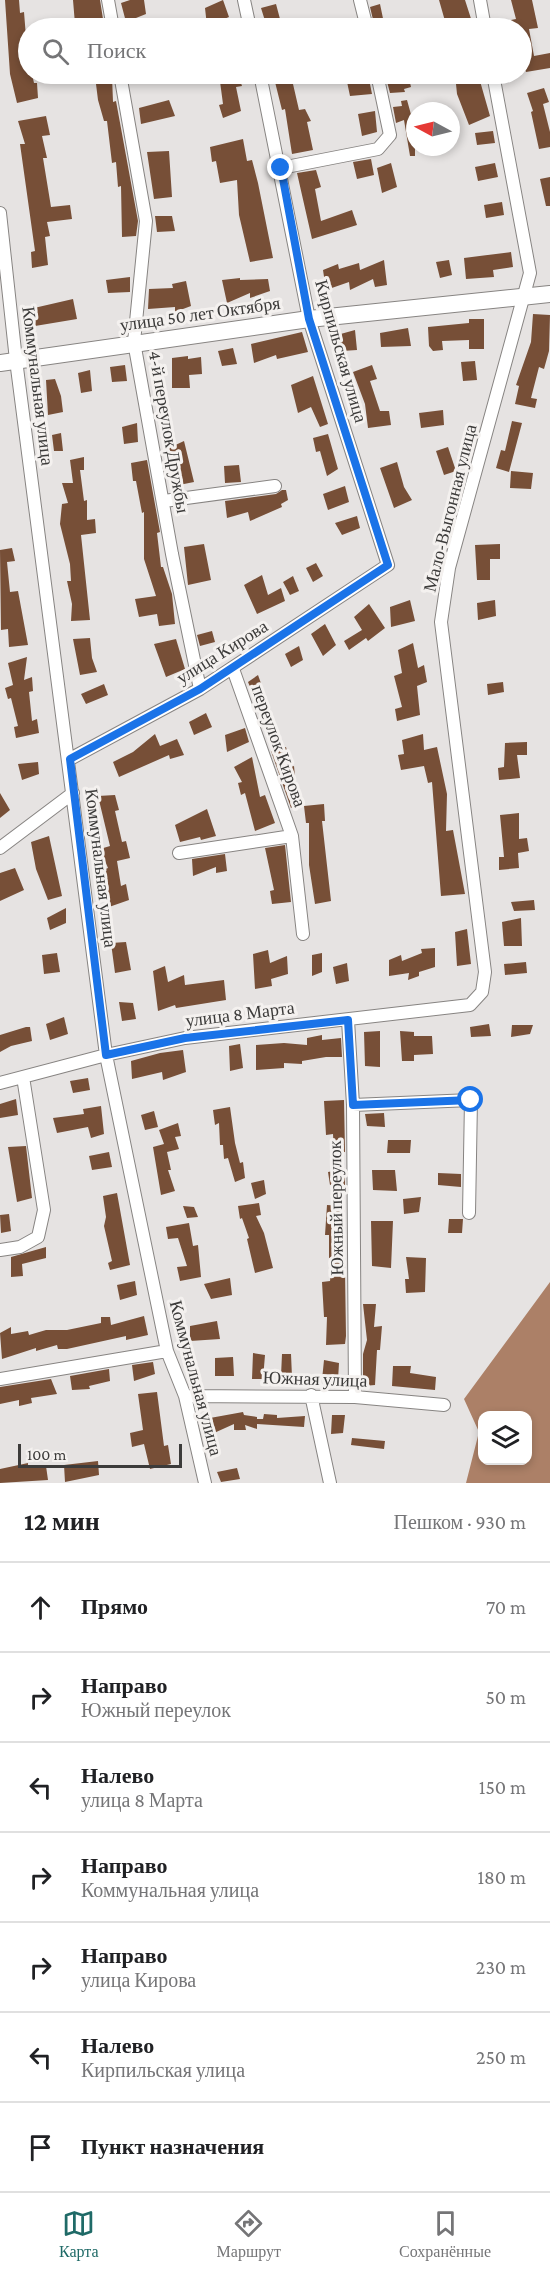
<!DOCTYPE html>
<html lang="ru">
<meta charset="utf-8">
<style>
body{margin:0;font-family:"Crimson Pro",serif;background:#f2f2f2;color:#202124}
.controls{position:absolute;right:18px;bottom:18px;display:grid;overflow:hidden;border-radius:12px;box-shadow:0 3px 9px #0003}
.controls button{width:54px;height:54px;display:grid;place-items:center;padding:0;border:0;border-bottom:2px solid #e0e0e0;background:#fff;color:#202124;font:30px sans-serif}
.compass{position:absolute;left:406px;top:102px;width:54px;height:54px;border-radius:50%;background:#fff;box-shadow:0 3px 9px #0003;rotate:277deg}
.scale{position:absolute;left:18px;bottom:15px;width:164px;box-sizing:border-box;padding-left:6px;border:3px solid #3c3b3a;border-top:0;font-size:16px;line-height:21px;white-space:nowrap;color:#3c3b3a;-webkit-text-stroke:4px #f4f1ef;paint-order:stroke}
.stop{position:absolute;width:18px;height:18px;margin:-14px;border:4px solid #1a73e8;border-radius:50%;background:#fff}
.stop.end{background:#1a73e8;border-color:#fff;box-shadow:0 2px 6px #0008}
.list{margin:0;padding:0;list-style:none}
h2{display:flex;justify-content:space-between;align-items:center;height:78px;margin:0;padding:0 24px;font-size:26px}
h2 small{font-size:20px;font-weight:400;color:#757577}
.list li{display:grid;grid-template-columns:39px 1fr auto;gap:18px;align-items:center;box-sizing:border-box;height:90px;padding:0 24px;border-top:2px solid #e0e0e0}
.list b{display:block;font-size:22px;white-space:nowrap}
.list p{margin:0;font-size:20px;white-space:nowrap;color:#757577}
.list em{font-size:20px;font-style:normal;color:#757577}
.icon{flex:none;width:33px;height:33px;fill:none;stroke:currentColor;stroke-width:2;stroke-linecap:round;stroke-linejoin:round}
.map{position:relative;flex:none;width:550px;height:1483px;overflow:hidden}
.search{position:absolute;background:#fff;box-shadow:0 3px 9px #0003;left:18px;right:18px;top:18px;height:66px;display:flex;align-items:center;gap:15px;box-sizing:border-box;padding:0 21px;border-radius:33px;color:#757577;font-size:22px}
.sheet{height:708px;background:#fff}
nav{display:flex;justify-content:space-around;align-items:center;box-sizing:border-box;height:84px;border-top:2px solid #e0e0e0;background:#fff;font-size:16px;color:#757577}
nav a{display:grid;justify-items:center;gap:3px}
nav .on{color:#1f6a67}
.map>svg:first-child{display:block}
.water{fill:#ac8067;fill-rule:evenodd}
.building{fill:#774f37}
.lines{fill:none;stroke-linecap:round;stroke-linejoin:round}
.street-casing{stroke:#878482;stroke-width:14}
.secondary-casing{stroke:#878482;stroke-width:18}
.street{stroke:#fff;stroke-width:12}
.secondary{stroke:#fff;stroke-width:16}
.route{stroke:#1a73e8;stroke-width:8}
.labels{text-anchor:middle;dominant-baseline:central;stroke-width:6;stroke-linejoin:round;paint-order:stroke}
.street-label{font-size:18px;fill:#3c3b3a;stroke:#f4f1ef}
</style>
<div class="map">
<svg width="550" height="1483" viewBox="0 0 550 1483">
<rect width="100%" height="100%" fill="#e6e3e2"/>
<path class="water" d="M550,1282V1483H466L479,1432L464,1399ZM482,1416H528V1460H482Z"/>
<path class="building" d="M5,0H19L20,13L24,12L26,37L28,36V74H32L34,83H37L38,98L17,103L10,74Z
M73,0H100L103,19L75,24Z
M130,0H144L146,14L126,22L121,3Z
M223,0L229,17L207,26L205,8Z
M439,0H465L474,28H447Z
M511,0H532L538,28L529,29L534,56L550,53V68L526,72L522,59V28H512L511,20L516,19Z
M276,4L280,19L266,24L261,8Z
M380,4L385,28H375L370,7Z
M356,18L359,28H328V25Z
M219,74H238L242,86L236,87L241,111L223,118L219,105L223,104Z
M273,74H295L297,83L293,84L299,110L305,109L311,121L307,122L313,150L292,154L285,109L282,110Z
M368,74L372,94L350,96L346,77Z
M385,74H408L411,87L404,89L405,92L390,93Z
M455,74H478L490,116L469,125L457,94Z
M112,76L113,102L116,101L138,221L136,236L122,237L121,186L118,187L116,162L112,163L107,121H104L98,100L96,84Z
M544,88L549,102L543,104L550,132V147L539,149L531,112L533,111L527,93Z
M169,100L175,116L141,124L139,108Z
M407,100L415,129V156H410L404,120L396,123L393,107L402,106L401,101Z
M375,111L377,132L362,136L358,114Z
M46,116L50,135L42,136L47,158H43L51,207L70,205L72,219L47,222L50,236L45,237L48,265L32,268L31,252L35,251L20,144H25L18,121Z
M493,131L495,143L477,145L475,133Z
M243,139L247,161L252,160L258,183L273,258L250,262L239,215L237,180L220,183L216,161L212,162L210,147Z
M169,151L172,197L154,199L147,152Z
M371,159L374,175L357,179L353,162Z
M391,163L397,187L382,193L377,168Z
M495,163L498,177L478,181L475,167Z
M316,170L321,187L315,189L321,221L352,210L357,225L312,239L297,173Z
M550,177V206H546L540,179Z
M502,202L504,215L486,218L484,205Z
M155,216H172L175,231L157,232Z
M511,252L513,267L493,270L494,277L466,279L464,258Z
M384,260L387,285L375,287L373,279L350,290L349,282L326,290L323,270L338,264L339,269L359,263L360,270Z
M449,260L452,275L440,278L436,262Z
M130,277V292L108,293L106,280Z
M240,278V280L268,279L270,291L250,298V293L227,303L222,280Z
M186,281L191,306L175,312V307L148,309L149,289L173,288L172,284Z
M73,299L77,319L35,326L34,308Z
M533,314L550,315L549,351L544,369L539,367L531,398L537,399L535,408L515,404L519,386L516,385L531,342Z
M469,319H484V349H469V340L442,341L443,350L433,351L429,346L428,327L469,323Z
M408,328L411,346L381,347L380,333Z
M355,330L357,350L342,351L337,335Z
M302,332L308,352L277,359L276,355L254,363L251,344Z
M233,348L237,364L222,366L218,351Z
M188,356V359L201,357L202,374L189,375L190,388H172V358Z
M475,361L477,380L463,381L461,362Z
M125,365L127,381L112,382L110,367Z
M372,365L377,379L370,381L380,411H389L391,425L368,428L365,404L353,372Z
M90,370L92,391L81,393L78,373Z
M313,376L328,424L320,427L311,407L298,413L291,385Z
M55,379L61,396L63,412L48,415L46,380Z
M443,410L444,425L421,428L419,413Z
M512,421L522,423L509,472L496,468L501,450L505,451Z
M137,423L138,442L124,444L122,427Z
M61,433L63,451H54L52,435Z
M328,434L338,469L327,476L320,451L316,452L313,438Z
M184,441L194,482L174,486L172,473L179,470L169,448Z
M448,447L456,471L444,475L436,451Z
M84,457V470H80L84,501L87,500V520L95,519L96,533L81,535L90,620L71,621L72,604L67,581H71L70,564L60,524L62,504L68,503L62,483H73L70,460Z
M147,460L160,532L157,533L161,567H163L172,594L175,624L159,626L157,614L139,617L135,599L156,596L144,559V512L142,513L136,481H133L131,463Z
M397,462L404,487L412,500L394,508L380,468Z
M239,465L241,482L225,483L224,466Z
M511,471L533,473L531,489L510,488Z
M345,486L349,502L328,510L323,494Z
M282,490H286L288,500L281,504L282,507L250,521L248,512L227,518L225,501L276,494Z
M357,516L360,528L342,535L335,523Z
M204,544L211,580L188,585L184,547Z
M500,544V559H490V580H477L475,545Z
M12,548L15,561L7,562L10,592L18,591L28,645L9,647L8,629L1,630L0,550Z
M316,563L323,576L313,582L306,568Z
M262,575L268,595L281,588L285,601L257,614L244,585Z
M293,576L299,591L290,595L283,582Z
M410,600L415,621L391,627L390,607Z
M495,600L496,616L478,620L477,603Z
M369,604L385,628L368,641L366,638L349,650L344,641L362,630L354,617Z
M325,624L336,645L323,656L311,634Z
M212,631L215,642L200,646L197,635Z
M90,638L92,658L97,672L80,675L73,639Z
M176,639L185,669L166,677L154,644Z
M413,643L418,668L424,665L427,682L417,686L420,715L397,721L395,709L402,707L394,676L402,673L398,650Z
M299,646L303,660L291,667L285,654Z
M27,657L24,680L32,677L33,691L29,692L32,721L37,719L39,733L16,738L14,727L18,726L11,698L8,699L5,688L13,685L8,663Z
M258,675L263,689L253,694L248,682Z
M503,682L504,692L488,695L487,684Z
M104,684L108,695L86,704L81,694Z
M206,713L212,727L194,735L189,722Z
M245,728L249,742L227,752L225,735Z
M155,734L160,746L177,739L184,755L170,759L169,755L119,777L113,762L133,752Z
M423,734L424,750L437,747L447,794L446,831L453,830L465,894L441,896L432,782L428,783L424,766L401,770L398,755L404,754L402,740Z
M527,742V755H517L520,778L499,780L498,768L504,767L505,743Z
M286,747L291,767L294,766L296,787L298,786L301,805L291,808L271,751Z
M252,757L260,797L265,795L275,823L255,831L245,793L241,795L238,783L242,782L234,767Z
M38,762L39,774L22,780L18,764Z
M0,793L10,810L0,818Z
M115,795L119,810L115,811L122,842L126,841L130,858L117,861L121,886L126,884L129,900L109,907L106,889H108L103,870L108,868L100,849L110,846L98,796Z
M324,804L325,821H322L331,901L315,904L309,865V823H306L304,806Z
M207,809L216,836L201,840L200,837L180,842L175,825Z
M519,813V839L527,838L529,851L518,853L519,868L499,870V857H504L500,815Z
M49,836L62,896L48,900L36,869L31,842Z
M285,845L291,902L272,904L270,891L274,890L265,848Z
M225,854L227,871L216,873V867L193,876L192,859Z
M15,868L24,890L0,901V873Z
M534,900L535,910L514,911L511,902Z
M66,908V923L50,930L47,918Z
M521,918L522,946H504L502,922Z
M467,929L471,964L457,966L455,932Z
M126,942L131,970L115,973L111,943Z
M435,948V967L419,972V976L408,980L409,973L389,976V960L401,955L402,961L422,953L421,949Z
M268,950L270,963L287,956L288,974L271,979L272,986L255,989L253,954Z
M57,953L60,972L44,974L42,955Z
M322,953V972L312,976V955Z
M526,962L527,973L505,975L504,964Z
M347,963L349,981L336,984L333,967Z
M165,966L168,982L184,975L185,985L224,980L226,1000L176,1008L175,1005L158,1011L153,971Z
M119,1002L133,1003L136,1019L122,1021Z
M64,1017L68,1034L50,1040L46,1024Z
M489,1024L491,1036L471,1037L470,1027Z
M512,1025H533L530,1034L511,1037Z
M26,1027H30L32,1041L11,1046L0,1052V1035Z
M380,1031V1067L365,1066L364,1032Z
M400,1031L414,1032V1036H432L433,1054L414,1055V1061H402Z
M322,1035V1040L341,1038L342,1057H326L302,1061V1064L284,1063V1068L256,1070V1045L284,1043L307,1045V1038Z
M240,1044L243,1068L230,1071L229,1046Z
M183,1050L186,1072L163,1080L162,1072L132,1079L131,1061L160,1053Z
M88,1078L90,1090L73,1093L70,1081Z
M16,1099L18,1115L0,1118V1104Z
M344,1100L345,1152L334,1153L333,1134L326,1135L324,1101Z
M101,1106L104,1134L91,1138L88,1127L57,1133L53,1118L84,1114L83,1109Z
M230,1107L235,1143L240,1163L243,1162L245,1178L235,1182L228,1158L224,1159L223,1145H220L219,1123L215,1125L213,1110Z
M154,1111L158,1127L145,1130L141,1115Z
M384,1113L385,1127L367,1126L365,1114Z
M178,1123L181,1136L175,1137L179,1149L167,1152L171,1170H168L175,1191L161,1195L153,1147L164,1144L159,1130Z
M388,1140H411L410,1153H387Z
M26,1146L32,1198L17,1202L8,1147Z
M109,1152L112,1167L92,1170L89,1156Z
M345,1169V1185H330L328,1172Z
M372,1170H395L397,1191L373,1190Z
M438,1173L461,1174V1187L438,1185Z
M264,1180L266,1194L255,1199L251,1183Z
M117,1193L130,1265L110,1270L108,1263L112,1261L104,1226L106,1217L103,1196Z
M421,1197L419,1212L404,1214L403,1199Z
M259,1203L261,1215L256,1216L264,1233L273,1268L255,1273L247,1239L249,1238L242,1218L240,1219L238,1206Z
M327,1205L344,1206L346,1336L345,1344L326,1345L327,1317H324L322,1282L330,1281L333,1257L329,1258V1235H325Z
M183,1206L194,1207L198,1217L187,1218Z
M9,1214L11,1231L1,1233L0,1215Z
M449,1219H463L462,1233H448Z
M371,1221H393L391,1268L372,1266Z
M189,1223L193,1246L198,1245L201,1277L180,1281L177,1267L187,1266L178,1238L168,1239L166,1227Z
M46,1247V1258L22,1264L23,1276L11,1277V1257Z
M406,1257L426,1258L425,1292L406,1293L405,1279H409Z
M230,1278L232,1295L211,1299L204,1284Z
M135,1281L137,1295L120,1300L117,1285Z
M363,1304H376L374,1327L382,1326L380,1350H377L375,1385L363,1386V1354L367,1340Z
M144,1316L148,1335L126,1340V1336L67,1349H58L57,1345L36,1351V1348L2,1359L0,1333L11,1327V1334L28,1331L29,1335L46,1330H67L101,1323V1317H110L111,1325Z
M217,1321L220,1339L190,1341V1326Z
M253,1353L265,1355L263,1379H252Z
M282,1354H291L292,1377L281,1376Z
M233,1357L234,1376H215V1358Z
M324,1360L339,1363L338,1380H322Z
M153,1362L155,1374L134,1381L132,1365Z
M393,1366H411L410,1373L436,1377L435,1390L392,1386Z
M109,1369L110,1381L89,1386L90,1389L72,1390L70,1376Z
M51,1379L57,1394L31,1398L32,1403L19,1406V1400L0,1404V1387Z
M157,1392L164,1446L168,1445L171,1464L150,1469L144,1444L132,1447L130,1433L143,1430L138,1394Z
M243,1412L244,1415L257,1417V1419H263L264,1414L277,1415V1418L305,1416L304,1427L257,1424V1429L245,1425L246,1430H234V1424L214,1433L210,1418Z
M332,1415H345L343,1433L331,1434Z
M352,1438L385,1441L384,1449L351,1445Z
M98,1461L99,1475L65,1482L64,1465Z
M28,1463V1467L46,1466L48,1480L0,1483V1469Z
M237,1468L240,1479L221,1482L217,1472Z"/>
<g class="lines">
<defs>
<path id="street" d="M108,0L113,28
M244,0L250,28
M360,0L367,28
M480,0L485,28
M120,74L146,221L134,342L172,554L200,689
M281,168L378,149L390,135L377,74
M0,213L16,360L106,1055L167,1351L185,1396L205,1483
M164,501L275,486
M233,669L292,836L303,934
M70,759L200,689L388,565L309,319L260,74
M0,848L73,793
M179,853L292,836
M348,1020L353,1105L355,1397
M0,1083L106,1055L185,1038L470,1005L482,992L485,972L441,622L449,568L530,273L493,74
M353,1105L471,1100L469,1213
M0,1250L20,1247L38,1237L44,1210L23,1077
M0,1379L167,1351
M311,1395L330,1483
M185,1396L355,1397L444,1405"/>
<path id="secondary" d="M0,363L309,319L550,294"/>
</defs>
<use href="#street" class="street-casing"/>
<use href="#secondary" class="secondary-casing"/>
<use href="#street" class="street"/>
<use href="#secondary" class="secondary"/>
</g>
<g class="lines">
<path class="route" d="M281,168L309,319L388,565L200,689L70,759L106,1055L185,1038L348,1020L353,1105L471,1100"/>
</g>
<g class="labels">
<g class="street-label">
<text transform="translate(200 314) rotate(-8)">улица 50 лет Октября</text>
<text transform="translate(341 351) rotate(74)">Кирпильская улица</text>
<text transform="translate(38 386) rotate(83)">Коммунальная улица</text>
<text transform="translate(169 432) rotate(80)">4-й переулок Дружбы</text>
<text transform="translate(450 508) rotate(-76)">Мало-Выгонная улица</text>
<text transform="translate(222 652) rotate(-32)">улица Кирова</text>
<text transform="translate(279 746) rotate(70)">переулок Кирова</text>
<text transform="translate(101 868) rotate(83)">Коммунальная улица</text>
<text transform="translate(240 1014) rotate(-7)">улица 8 Марта</text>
<text transform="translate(336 1208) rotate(-91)">Южный переулок</text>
<text transform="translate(196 1378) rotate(75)">Коммунальная улица</text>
<text transform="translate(315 1379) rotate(2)">Южная улица</text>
</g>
</g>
</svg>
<div class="controls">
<button><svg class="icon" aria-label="layers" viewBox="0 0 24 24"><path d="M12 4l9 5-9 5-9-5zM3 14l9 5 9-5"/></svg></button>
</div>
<svg class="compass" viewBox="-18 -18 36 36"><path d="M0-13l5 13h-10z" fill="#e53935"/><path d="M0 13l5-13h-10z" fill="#757577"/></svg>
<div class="scale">100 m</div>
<div class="stop" style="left:471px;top:1100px"></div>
<div class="stop end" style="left:281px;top:168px"></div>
<div class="search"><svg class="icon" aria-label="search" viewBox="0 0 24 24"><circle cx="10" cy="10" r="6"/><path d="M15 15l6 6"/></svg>Поиск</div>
</div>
<section class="sheet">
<h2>12 мин<small>Пешком · 930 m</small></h2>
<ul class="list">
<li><svg class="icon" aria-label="ahead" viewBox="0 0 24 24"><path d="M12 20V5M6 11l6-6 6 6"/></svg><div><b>Прямо</b></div><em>70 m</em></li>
<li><svg class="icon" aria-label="right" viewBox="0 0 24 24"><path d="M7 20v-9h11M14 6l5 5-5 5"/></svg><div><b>Направо</b><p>Южный переулок</p></div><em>50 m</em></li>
<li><svg class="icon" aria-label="left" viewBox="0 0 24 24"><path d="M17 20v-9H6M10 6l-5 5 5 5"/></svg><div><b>Налево</b><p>улица 8 Марта</p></div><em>150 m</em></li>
<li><svg class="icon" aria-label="right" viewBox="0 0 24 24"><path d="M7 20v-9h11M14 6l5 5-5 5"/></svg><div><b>Направо</b><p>Коммунальная улица</p></div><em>180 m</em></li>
<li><svg class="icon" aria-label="right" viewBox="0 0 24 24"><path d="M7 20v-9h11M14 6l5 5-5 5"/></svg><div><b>Направо</b><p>улица Кирова</p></div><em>230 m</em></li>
<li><svg class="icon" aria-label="left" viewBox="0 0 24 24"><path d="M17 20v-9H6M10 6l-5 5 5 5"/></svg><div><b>Налево</b><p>Кирпильская улица</p></div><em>250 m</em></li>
<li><svg class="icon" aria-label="arrive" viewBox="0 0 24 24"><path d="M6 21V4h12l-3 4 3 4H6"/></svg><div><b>Пункт назначения</b></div></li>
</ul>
</section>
<nav>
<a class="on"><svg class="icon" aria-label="map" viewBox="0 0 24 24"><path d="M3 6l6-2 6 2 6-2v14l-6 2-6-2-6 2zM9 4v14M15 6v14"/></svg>Карта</a>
<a><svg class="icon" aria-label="directions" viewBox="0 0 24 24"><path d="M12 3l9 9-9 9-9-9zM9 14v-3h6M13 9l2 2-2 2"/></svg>Маршрут</a>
<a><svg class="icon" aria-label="saved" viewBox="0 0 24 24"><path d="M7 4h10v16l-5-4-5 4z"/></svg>Сохранённые</a>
</nav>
